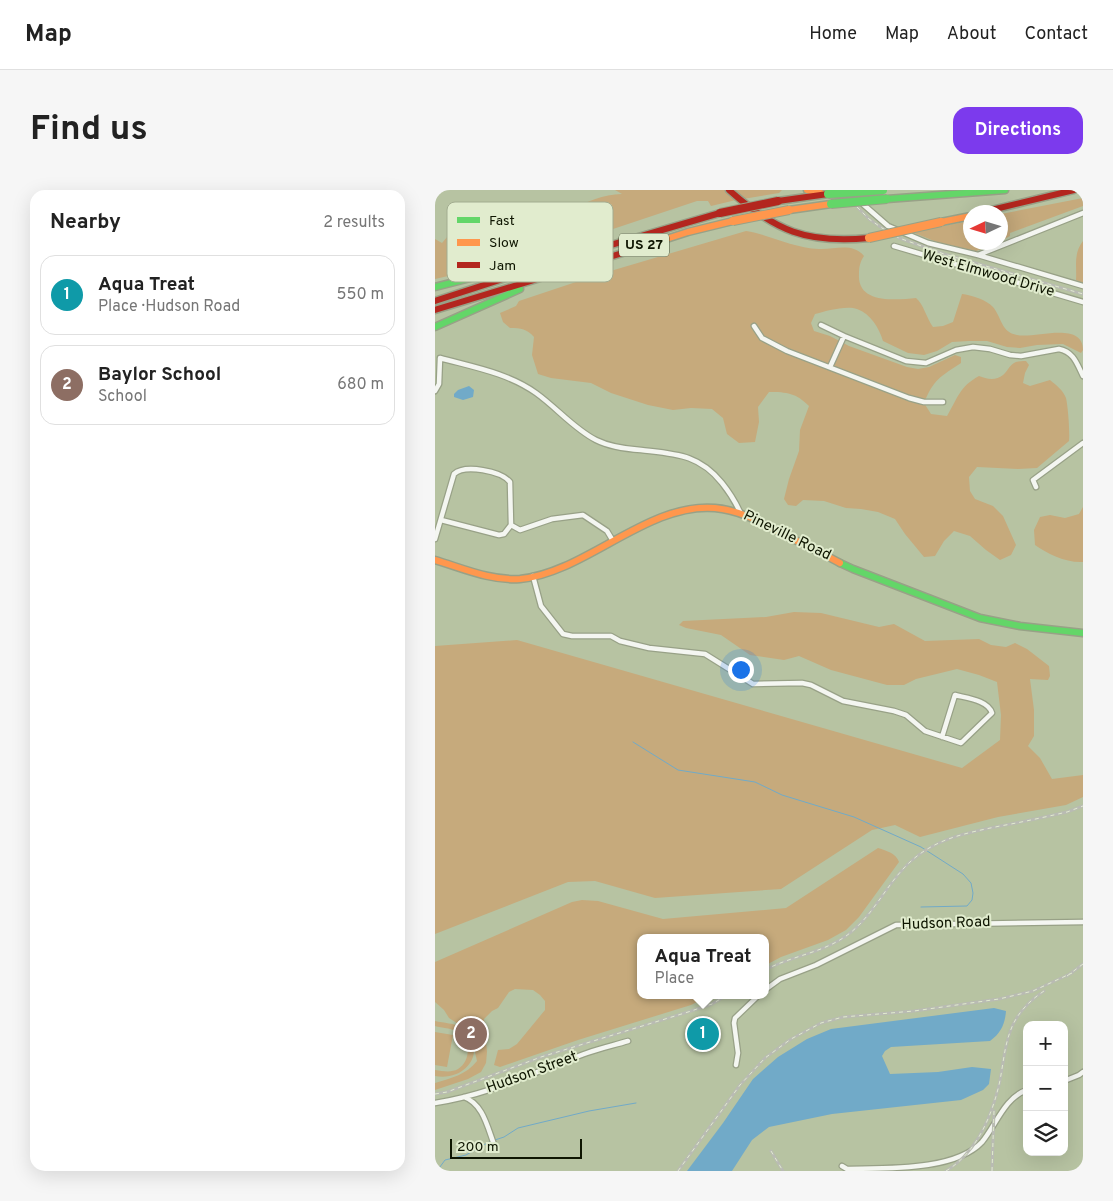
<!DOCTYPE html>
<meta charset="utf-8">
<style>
body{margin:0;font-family:Overpass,sans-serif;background:#f6f6f6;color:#222}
.controls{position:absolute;right:15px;bottom:15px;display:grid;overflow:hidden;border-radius:10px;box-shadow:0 5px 20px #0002}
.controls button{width:45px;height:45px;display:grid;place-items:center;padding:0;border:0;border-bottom:1px solid #e0e0e0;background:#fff;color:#222;font:25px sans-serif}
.compass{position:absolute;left:528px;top:15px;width:45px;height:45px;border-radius:50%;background:#fff;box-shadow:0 5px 20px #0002;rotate:266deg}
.scale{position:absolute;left:15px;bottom:12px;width:132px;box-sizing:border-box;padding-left:5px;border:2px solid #0e1501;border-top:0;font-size:14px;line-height:18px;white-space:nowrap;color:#0e1501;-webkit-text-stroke:4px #e1ecce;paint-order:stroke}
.you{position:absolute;left:305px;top:479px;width:18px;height:18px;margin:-12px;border:4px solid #fff;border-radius:50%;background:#1a73e8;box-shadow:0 0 0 8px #1a73e833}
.badge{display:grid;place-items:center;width:32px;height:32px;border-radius:50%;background:#7c3aed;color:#fff;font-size:16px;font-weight:700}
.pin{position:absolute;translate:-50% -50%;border:2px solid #fff;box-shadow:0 1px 5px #0006}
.popup{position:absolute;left:202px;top:744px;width:132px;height:65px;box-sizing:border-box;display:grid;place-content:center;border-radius:10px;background:#fff;filter:drop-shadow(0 1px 4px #0005);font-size:16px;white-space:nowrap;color:#767676}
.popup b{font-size:19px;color:#222}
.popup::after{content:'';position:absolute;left:50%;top:100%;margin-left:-10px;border:10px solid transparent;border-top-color:#fff}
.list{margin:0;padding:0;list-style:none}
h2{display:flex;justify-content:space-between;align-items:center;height:65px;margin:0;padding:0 20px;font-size:21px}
h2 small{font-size:16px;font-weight:400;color:#767676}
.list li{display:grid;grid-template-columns:32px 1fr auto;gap:15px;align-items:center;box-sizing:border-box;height:80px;margin:0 10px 10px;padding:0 10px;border:1px solid #e0e0e0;border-radius:15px}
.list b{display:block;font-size:19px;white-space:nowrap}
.list p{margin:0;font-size:16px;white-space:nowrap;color:#767676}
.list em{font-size:16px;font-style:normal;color:#767676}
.icon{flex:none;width:28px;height:28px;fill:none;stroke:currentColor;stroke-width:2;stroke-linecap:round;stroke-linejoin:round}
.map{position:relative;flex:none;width:648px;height:981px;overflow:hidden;border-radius:15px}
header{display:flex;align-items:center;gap:30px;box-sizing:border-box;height:70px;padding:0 25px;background:#fff;border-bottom:1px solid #e0e0e0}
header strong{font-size:24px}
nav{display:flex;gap:28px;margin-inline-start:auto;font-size:18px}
.intro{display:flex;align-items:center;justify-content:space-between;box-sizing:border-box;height:120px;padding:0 30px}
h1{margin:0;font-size:35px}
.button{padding:12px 22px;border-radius:15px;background:#7c3aed;color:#fff;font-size:18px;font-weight:700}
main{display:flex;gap:30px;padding:0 30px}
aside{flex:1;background:#fff;border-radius:15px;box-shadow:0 5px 20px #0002}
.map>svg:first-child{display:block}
.green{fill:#c6aa7c}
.water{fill:#71aac8}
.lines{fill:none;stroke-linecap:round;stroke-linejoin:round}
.stream{stroke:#71aac8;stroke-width:1}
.street-casing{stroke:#98a187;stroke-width:7}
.fast-casing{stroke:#98a187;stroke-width:9}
.slow-casing{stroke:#98a187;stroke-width:9}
.jam-casing{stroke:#98a187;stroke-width:9}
.street{stroke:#f4f6f1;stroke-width:4.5}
.fast{stroke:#63d668;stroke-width:6}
.slow{stroke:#ff974d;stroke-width:6}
.jam{stroke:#b3261e;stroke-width:6}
.rail-casing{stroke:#b9bbb3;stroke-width:3}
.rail{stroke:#e1ecce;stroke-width:1;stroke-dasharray:4;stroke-linecap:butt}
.fast-bridge-casing{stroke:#98a187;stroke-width:10;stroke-linecap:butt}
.slow-bridge-casing{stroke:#98a187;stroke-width:10;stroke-linecap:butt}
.jam-bridge-casing{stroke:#98a187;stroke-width:10;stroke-linecap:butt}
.fast-bridge{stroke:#63d668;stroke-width:8}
.slow-bridge{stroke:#ff974d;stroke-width:8}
.jam-bridge{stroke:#b3261e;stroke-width:8}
.labels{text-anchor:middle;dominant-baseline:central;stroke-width:4;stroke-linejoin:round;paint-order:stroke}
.shield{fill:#e1ecce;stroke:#4d563e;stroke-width:1}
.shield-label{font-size:14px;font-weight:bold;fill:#0e1501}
.street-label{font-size:15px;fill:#0e1501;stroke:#e1ecce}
.key{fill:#e1ecce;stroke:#a2ac90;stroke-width:1}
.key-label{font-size:14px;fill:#0e1501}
</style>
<header>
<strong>Map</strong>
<nav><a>Home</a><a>Map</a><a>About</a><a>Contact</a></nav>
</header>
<div class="intro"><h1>Find us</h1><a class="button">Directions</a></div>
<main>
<aside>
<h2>Nearby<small>2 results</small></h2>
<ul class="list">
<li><span class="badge" style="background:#0f9aa8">1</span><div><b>Aqua Treat</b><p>Place · Hudson Road</p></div><em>550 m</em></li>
<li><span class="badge" style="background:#8d6e63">2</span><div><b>Baylor School</b><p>School</p></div><em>680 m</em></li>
</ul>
</aside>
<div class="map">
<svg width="648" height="981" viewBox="0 0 648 981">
<rect width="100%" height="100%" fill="#b7c3a2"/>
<path class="green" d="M180,0H290L301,10L276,16L273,11H262L175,40L162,39L156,41L133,51H131L130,46L122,44C117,50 110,51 105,56H74L42,44L39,46L38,51L32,57L35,61L51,58L77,67L78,71L0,89V49L7,53L24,33L29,35L32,39C36,39 40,38 43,38C64,41 72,51 97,46C114,43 123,31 136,22C152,10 168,5 187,4Z
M299,0H347L344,3L308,9Z
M648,8V16L575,43V46L566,51V24Z
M535,31L536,52L562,53L541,61L504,53L477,42Z
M311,41C336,45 358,58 384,59C399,60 417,52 429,66C425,72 424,77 424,84C422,114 461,110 481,108C489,115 491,127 498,137L508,136L518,132L527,104C536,105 552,110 558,117C567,128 566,142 582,145C599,149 648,130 648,160L646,163L628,154L602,155L585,158L572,157L552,151H534L517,152L502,161L489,165L473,163L448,151C444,138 436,124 422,119C412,115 390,121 380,124L376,133L379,141L395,146L414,156L472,177L483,179L494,177L520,165L526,167V173C505,187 499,189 489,213L496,224L512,226C523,208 524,197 544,186C551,189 561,191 568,185C572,182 574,176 579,173C582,171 587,171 591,171L594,175L590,183L588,193L595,196L615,190C621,195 628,200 631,208C633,216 635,243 634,251L602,278L583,279L542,277L534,287L535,301L540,309L558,316L568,326L581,355L576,365L565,370L551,360L535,346L519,341L509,351L500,366L489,367L470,344L460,329L443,322L426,319L411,318L389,311L368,310L361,316L353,315L349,309L354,289L364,261L365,240L374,216C361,203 352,202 334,202L323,217L324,232L320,252L304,253L292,244L288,228L277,219L256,218L238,220L213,215L176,203L156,193L116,188L103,184L97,165L99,147C92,139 86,138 75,138L68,132L65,123L81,116L84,111L162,85Z
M648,51V93L641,90C642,76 638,64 648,51Z
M648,317V372C631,373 613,364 600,355L599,340L605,327L615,325L630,328L644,324Z
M359,422L386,423L444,437L459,434L490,451L544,449L556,455L571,457L580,453L592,459L614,476L615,486L613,490L595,489L599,520V546L593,556L605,568L617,589L648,585V607L631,615L563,627L485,647L460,635L437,640L346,699L220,708L160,691L133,692L0,744V456L82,450L527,578L565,550L566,525L562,492L544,485L522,479L481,489L469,495H452L396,480L364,466L349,470L315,465L286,445L251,438L244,435L248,431L331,427Z
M443,658C452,661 461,663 464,672L424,727L411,740L393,750L346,767L331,775L330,748H206V805H276L256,815L143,850L65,877L59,875L63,860L74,859L82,854L110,820V811L105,805L98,800L80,799L74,802L63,818L57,821L49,829L52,862L51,873L46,882L33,889L0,900V893C16,888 31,885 42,871L37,849L31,839L14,828L9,820L0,812V772L137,712L147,710L163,711L228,729L351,718Z
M0,831C9,833 19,833 27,838C53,857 34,892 0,886V880C8,881 16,883 23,879C36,871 36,850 23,842C16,838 7,838 0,836Z
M0,842L18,845L12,877L0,875Z"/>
<path class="water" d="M34,196L39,200L38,207L28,210L19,207V204L23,200Z
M559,818L571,821C570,834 566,843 555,851L456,857L450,861L447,866L455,884L503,882L537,877L556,879L554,894L548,900L526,910L397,924L334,937L317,950L297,981H252L288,933L318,889L343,867L372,849L396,839Z"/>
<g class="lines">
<path class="stream" d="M198,552L243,580L320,592L347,605L419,627L486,657L528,684L536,693L538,703L537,710L532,716L486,717
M60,950L69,947L83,938L154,921L201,913
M2,981L10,970L31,965L56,951"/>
<defs>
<path id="street" d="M414,2L453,36L493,53L543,65L648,96
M459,56L648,112
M543,65L648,23
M386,135L409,146L471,171L491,173L521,160L538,157L555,159L575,165L586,166L624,159C639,162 642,174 648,186
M319,136L327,148L352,161L474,208L489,212H508
M395,177L409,146
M0,201L4,194L5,168C38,177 73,183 101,203C122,218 139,239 161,250C175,257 191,259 206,260C240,264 264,264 287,293C295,303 300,311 305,322
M601,297L598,290L648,253
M76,335L85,340L117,329L148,325L172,341L178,351
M0,349L19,284C30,274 66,281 75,292L76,335L69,344L64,345L6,330
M98,386L106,416L128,444L137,446H176L185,451L214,458L270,464L318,494L367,493L376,495L408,511L459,521L471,525L490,541L526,553L557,523C553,510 531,508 520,505L507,547
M330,800L345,789L381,775L461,735L648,732
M301,875L303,863L299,833L300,828L324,805
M629,891L644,885L648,882
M29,907C49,914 53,940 60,957
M0,913C54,905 102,881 152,863C166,858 180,855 193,851
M407,976L412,979C452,978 520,981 547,952C561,935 570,907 592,900"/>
<path id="fast" d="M452,9L570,0
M0,97L98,72L114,70
M0,137L85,99
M405,373L418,379L545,428L585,436L648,443"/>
<path id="slow" d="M372,0L386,3
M354,20L396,14
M506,32L536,26
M194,61L253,42L298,31
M0,370C27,378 56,391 85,389C150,383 213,312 280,318C304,320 323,331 344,342C364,352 385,362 405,373"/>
<path id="jam" d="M294,0C340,41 372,54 434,48
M343,11L393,4
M548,22L639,0
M0,111L135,67L285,23
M0,120L194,61"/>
</defs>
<use href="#street" class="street-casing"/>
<use href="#fast" class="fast-casing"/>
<use href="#slow" class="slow-casing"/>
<use href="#jam" class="jam-casing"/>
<use href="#street" class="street"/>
<use href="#fast" class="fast"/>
<use href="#slow" class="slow"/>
<use href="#jam" class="jam"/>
<defs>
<path id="rail" d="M405,0L434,29L447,38L464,48L509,64L648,104
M330,780C356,766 387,763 411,746C438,727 451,694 475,672C501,648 532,643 565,636C588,632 610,627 632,622L648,616
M632,786L648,774
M0,904L12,902L106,867L253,822L277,814L292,805
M336,961L348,981
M243,981L305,895L330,868L356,849L386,833L408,827L479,821L564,809L598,801L637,783
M511,981C541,963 556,928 564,895C568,877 569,858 575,842C581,824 594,811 609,801
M557,981L559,921"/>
</defs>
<use href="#rail" class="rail-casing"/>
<use href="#rail" class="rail"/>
<defs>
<path id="fast-bridge" d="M393,4L448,0
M396,14L452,9"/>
<path id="slow-bridge" d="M298,31L354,20
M434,48L506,32"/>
<path id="jam-bridge" d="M285,23L343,11"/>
</defs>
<use href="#fast-bridge" class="fast-bridge-casing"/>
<use href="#slow-bridge" class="slow-bridge-casing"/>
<use href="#jam-bridge" class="jam-bridge-casing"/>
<use href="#fast-bridge" class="fast-bridge"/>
<use href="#slow-bridge" class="slow-bridge"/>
<use href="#jam-bridge" class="jam-bridge"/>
</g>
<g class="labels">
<rect class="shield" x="184" y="43.5" width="50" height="23" rx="4"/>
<g class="shield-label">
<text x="209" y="55">US 27</text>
</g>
<g class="street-label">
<text transform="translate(553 84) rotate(16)">West Elmwood Drive</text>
<text transform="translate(352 346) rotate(26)">Pineville Road</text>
<text transform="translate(511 734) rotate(-2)">Hudson Road</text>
<text transform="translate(97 883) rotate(-20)">Hudson Street</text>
</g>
</g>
<rect x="12" y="12" width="166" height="80" rx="8" class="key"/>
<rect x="22" y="27" width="23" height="6" fill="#63d668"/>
<rect x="22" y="49" width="23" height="7" fill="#ff974d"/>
<rect x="22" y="72" width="23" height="6" fill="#b3261e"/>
<g class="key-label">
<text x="54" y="35">Fast</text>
<text x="54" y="57">Slow</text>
<text x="54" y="80">Jam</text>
</g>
</svg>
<div class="controls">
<button>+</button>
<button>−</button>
<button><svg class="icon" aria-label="layers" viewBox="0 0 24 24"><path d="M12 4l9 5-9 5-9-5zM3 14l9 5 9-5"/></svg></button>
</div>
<svg class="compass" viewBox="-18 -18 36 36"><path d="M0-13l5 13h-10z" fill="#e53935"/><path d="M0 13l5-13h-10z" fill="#767676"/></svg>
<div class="scale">200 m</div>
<div class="you"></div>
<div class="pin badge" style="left:268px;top:844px;background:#0f9aa8">1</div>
<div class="popup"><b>Aqua Treat</b>Place</div>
<div class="pin badge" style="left:36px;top:844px;background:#8d6e63">2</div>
</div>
</main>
